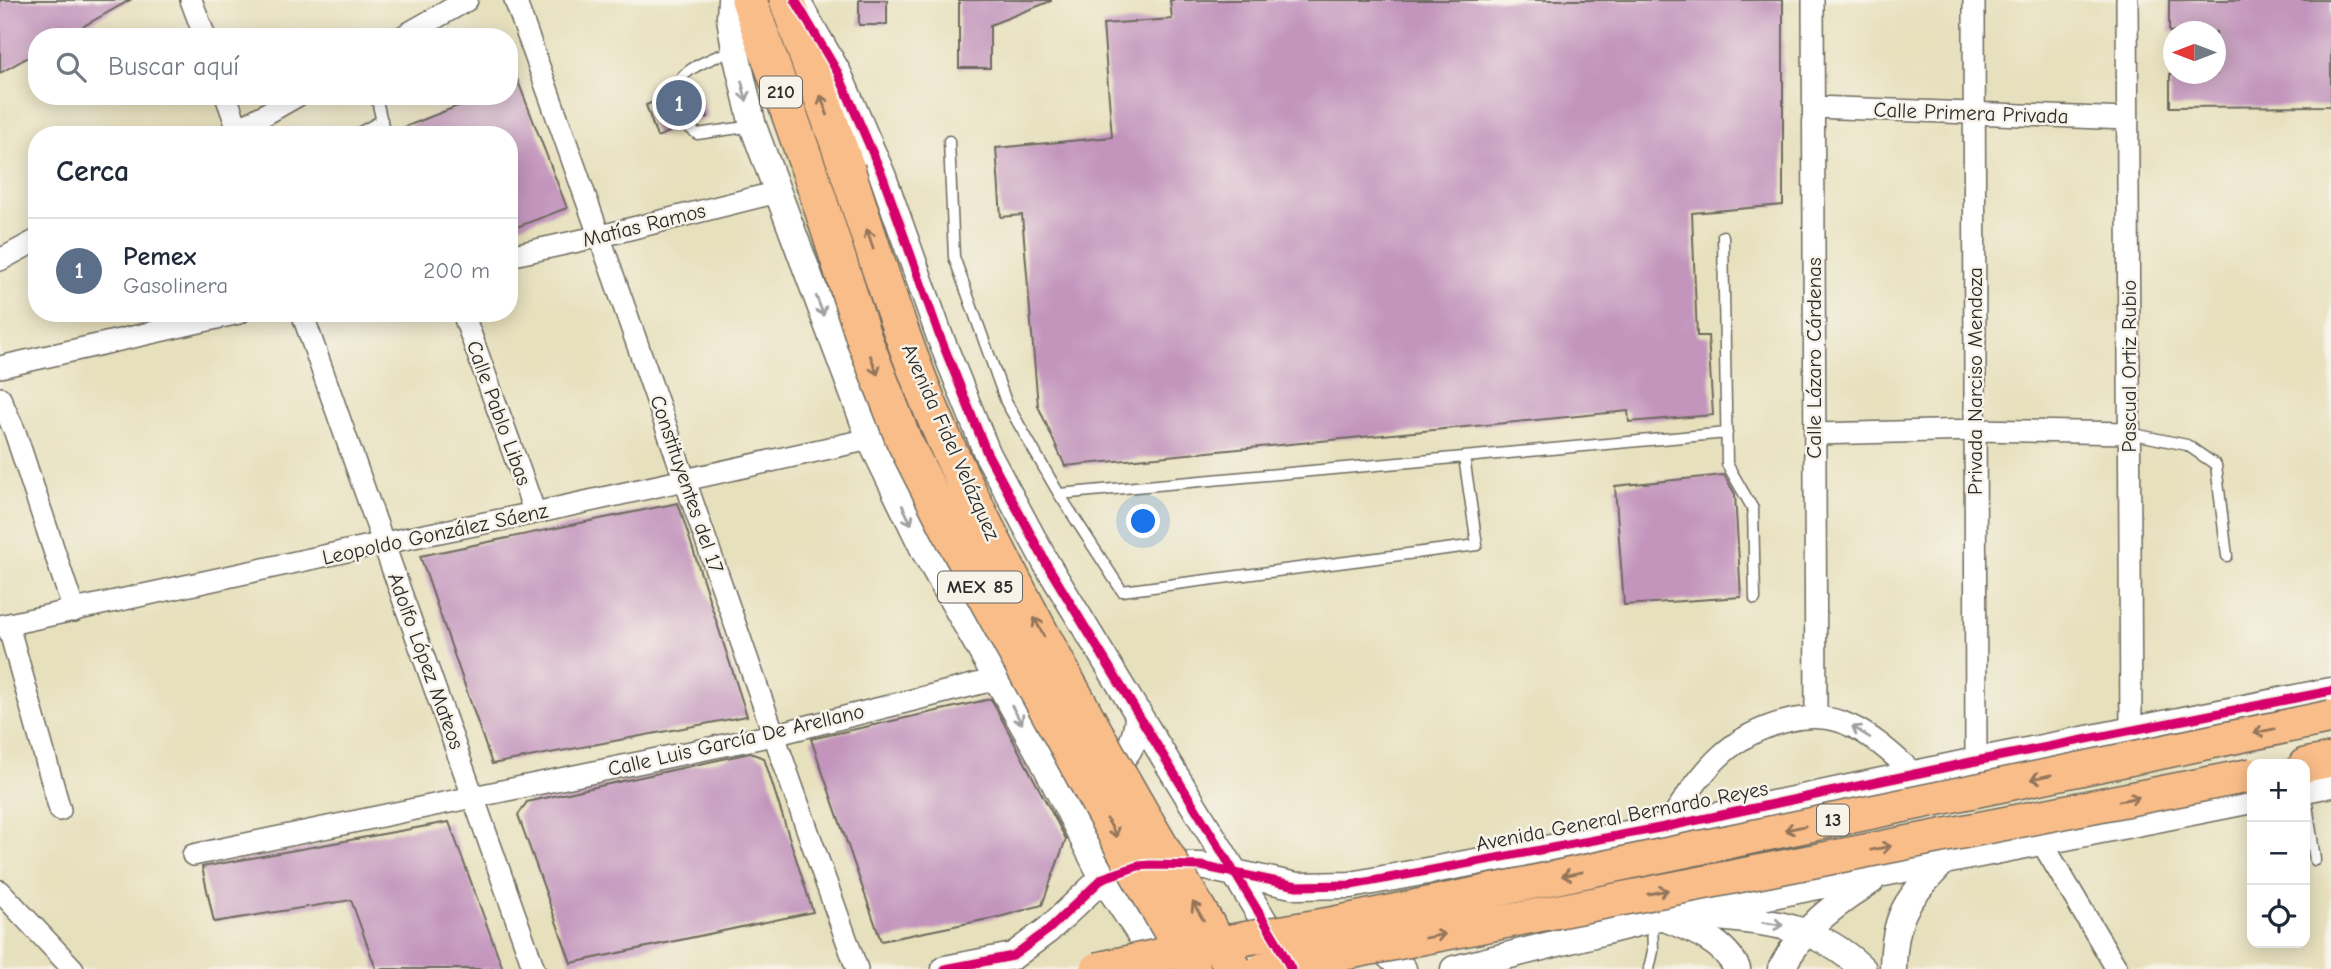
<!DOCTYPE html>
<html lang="es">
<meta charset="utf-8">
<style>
body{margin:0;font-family:"Comic Neue",sans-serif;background:#f6f6f7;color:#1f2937}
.controls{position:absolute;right:21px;bottom:21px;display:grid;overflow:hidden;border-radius:14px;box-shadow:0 4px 18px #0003}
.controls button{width:63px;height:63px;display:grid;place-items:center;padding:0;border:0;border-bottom:2px solid #e0e1e3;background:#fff;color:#1f2937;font:35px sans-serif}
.compass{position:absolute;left:2163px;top:21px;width:63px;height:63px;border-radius:50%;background:#fff;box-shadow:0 4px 18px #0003;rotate:270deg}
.you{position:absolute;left:1144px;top:522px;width:24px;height:24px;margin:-18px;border:5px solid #fff;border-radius:50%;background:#1a73e8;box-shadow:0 0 0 10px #1a73e833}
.badge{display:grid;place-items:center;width:46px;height:46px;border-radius:50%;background:#b45309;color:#fff;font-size:23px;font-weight:700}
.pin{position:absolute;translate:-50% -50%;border:4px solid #fff;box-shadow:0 2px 7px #0006}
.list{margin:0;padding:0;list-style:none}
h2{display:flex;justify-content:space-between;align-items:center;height:91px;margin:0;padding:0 28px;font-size:30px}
h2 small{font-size:23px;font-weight:400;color:#747a83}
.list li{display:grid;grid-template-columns:46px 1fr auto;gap:21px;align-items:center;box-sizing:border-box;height:105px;padding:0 28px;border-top:2px solid #e0e1e3}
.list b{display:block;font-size:26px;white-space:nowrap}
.list p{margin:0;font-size:23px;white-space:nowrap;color:#747a83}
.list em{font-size:23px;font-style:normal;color:#747a83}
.icon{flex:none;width:38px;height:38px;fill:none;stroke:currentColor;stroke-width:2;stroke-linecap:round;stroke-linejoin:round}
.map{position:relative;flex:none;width:2331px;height:969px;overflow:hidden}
.search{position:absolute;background:#fff;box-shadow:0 4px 18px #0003;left:28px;top:28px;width:490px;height:77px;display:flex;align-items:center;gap:18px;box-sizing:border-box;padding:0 24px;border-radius:28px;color:#747a83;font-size:26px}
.panel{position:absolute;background:#fff;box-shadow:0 4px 18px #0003;left:28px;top:126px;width:490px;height:196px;border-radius:28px}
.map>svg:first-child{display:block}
.building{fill:#c395bd}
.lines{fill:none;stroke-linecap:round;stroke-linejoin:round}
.service-casing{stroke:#6d6a5e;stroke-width:13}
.minor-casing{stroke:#6d6a5e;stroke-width:24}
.tertiary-casing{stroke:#6d6a5e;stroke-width:29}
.primary-casing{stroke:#6d6a5e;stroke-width:36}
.trunk-casing{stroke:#6d6a5e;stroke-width:38}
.service{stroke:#fff;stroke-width:10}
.minor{stroke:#fff;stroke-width:21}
.tertiary{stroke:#fff;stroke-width:26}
.primary{stroke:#f9bd89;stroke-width:33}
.trunk{stroke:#f9bd89;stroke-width:35}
.primary-bridge-casing{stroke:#6d6a5e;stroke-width:36;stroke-linecap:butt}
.trunk-bridge-casing{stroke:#6d6a5e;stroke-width:38;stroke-linecap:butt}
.primary-bridge{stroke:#f9bd89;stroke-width:33}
.trunk-bridge{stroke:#f9bd89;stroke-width:35}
.cycleway-casing{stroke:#f7f3e8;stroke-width:13}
.cycleway{stroke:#d6006c;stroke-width:9}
.oneway{stroke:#a0a0a0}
.oneway2{stroke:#92745a}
.labels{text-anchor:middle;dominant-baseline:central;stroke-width:5;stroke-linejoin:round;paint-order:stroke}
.shield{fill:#f7f3e8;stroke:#686764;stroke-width:2}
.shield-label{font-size:19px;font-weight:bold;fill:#2b2b2b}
.street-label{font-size:21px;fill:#2b2b2b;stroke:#f7f3e8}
</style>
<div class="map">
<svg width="2331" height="969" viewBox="0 0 2331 969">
<rect width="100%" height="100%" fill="#f7f3e8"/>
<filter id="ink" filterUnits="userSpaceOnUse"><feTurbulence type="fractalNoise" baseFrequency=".0143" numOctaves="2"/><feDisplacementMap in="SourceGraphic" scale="14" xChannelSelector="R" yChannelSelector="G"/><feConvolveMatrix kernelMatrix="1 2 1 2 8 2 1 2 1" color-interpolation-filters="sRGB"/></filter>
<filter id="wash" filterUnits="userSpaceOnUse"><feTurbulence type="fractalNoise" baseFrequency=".00686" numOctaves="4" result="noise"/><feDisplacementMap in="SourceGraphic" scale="28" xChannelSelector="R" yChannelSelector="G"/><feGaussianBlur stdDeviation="1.57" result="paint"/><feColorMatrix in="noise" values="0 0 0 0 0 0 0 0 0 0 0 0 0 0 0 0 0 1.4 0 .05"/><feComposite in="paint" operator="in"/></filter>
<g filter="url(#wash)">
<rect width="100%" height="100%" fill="#e7e0bd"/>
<g id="blocks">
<path class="building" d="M0,0H130L64,37H37V52L0,73Z
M859,0H887V25H859Z
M959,0H1051V1L990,25V68H959Z
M1170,0H1783V205L1692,213L1697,336H1708L1713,415L1629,422L1628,411L1065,466L1038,406L1022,215L1001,217L996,148L1112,137L1103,24L1172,19Z
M2169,0H2331V106L2170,107V74H2216V32H2169Z
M509,58L567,208L509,230V135H393L392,132L483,96H509Z
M695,85L708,117L695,122L688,117L683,118L678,123L679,128L657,137L646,105L668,96L672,100H678L684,89Z
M1724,475L1735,494L1741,597L1624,605L1615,486Z
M678,503L747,716L492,764L420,556Z
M991,699L1066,839L1042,905L1003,916L881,941L811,739Z
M750,753L764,758L813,912L571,963L518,815L527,802Z
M449,822L503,969H376L351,900L214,922L202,867Z"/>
</g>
</g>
<g filter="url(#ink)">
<use href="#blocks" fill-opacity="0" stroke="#6d6a5e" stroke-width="2"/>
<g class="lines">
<defs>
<path id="service" d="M675,93C677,68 715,58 735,49
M376,96L385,135
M686,125L697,134L753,126
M355,135L382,120
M949,141L954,257L1006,402L1059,494L1122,591L1477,545L1464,457
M1723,236L1727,464L1753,509L1755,599
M2129,433L2187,445L2216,465L2227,556
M1059,494L1727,433
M2305,790L2315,860
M1649,969L1653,951L1652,920"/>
<path id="minor" d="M191,0L205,37
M515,0C632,322 741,647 857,969
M1813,0L1816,717
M1974,0L1976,761
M2127,0L2131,732
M402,37L467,0
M226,96L240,135
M1814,107L2127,119
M229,135L297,96
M509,256L601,236L778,192
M0,260L37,240
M302,313L534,969
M463,313L535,513
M0,367L239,313
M0,398L15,432L74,611
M1815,434L1975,430L2129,433
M8,625L60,810
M0,626L384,543L535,513L870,439
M1665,827C1701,776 1722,737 1787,721C1808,716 1831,716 1851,726C1875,737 1895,757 1915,774
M2041,841L2117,969
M193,855L773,735L997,679
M0,891L73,969"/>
<path id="tertiary" d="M731,0L730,18L735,49L753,126L870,439L925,552L1042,758L1103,878L1163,969
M800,7L838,73L883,177L940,337L987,453L1046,563L1281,949
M1099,773C1125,764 1138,741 1138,713
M2305,789L2331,784
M1707,916C1770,923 1814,923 1863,969
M1662,917C1689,928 1724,940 1737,969
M1377,928L1385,952L1403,969
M945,969L1013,956L1048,930L1103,878L1138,866L1151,865L1201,866L1297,886L1351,885L1665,827L1976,761L2331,691
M1454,969L1662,917L2252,800
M1781,969C1802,928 1833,906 1871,881
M1893,969C1894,912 1908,899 1946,859"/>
<path id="primary" d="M2305,765L2331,760"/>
<path id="trunk" d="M749,0L814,184
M787,0L847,169"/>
</defs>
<use href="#service" class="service-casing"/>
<use href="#minor" class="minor-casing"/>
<use href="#tertiary" class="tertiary-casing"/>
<use href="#primary" class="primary-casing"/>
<use href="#trunk" class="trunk-casing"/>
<use href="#service" class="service"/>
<use href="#minor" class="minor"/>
<use href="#tertiary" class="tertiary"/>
<use href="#primary" class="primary"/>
<use href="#trunk" class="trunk"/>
<defs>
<path id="primary-bridge" d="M1097,969L1202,946L1336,923L2331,717
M1264,969L2252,775"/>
<path id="trunk-bridge" d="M847,169C879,268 910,368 955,463C1037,636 1134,805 1234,969
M814,184L864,339L904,441L960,551L1127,855L1193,969"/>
</defs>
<use href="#primary-bridge" class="primary-bridge-casing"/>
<use href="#trunk-bridge" class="trunk-bridge-casing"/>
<use href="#primary-bridge" class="primary-bridge"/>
<use href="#trunk-bridge" class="trunk-bridge"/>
<defs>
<path id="cycleway" d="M795,0L838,73L883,177L940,337L987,453L1046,563L1278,944L1291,969
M945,969L1013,956L1048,930L1103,878L1138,866L1151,865L1201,866L1297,886L1351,885L1665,827L1976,761L2331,691"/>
</defs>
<use href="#cycleway" class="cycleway-casing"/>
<use href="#cycleway" class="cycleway"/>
</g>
<defs><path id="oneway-shaft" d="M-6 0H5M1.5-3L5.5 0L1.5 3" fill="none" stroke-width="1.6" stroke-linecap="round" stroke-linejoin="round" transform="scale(1.75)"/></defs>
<g class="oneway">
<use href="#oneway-shaft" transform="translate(744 91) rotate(76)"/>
<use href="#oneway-shaft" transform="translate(820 306) rotate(69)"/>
<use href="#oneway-shaft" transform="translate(907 515) rotate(64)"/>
<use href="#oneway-shaft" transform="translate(1017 715) rotate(60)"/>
<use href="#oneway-shaft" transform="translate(1861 732) rotate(-148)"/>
<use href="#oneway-shaft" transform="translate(1773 924) rotate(9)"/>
</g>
<g class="oneway2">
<use href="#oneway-shaft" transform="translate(824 105) rotate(-109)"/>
<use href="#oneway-shaft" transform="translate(870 239) rotate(-108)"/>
<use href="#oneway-shaft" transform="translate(874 365) rotate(69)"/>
<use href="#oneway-shaft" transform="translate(1039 627) rotate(-117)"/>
<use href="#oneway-shaft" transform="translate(2264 731) rotate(168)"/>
<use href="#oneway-shaft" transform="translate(2041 777) rotate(168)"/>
<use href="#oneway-shaft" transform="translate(2129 799) rotate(-11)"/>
<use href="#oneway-shaft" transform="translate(1112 828) rotate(61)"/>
<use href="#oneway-shaft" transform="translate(1795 828) rotate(168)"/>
<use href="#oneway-shaft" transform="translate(1881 848) rotate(-11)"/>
<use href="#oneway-shaft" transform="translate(1572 874) rotate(168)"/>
<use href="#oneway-shaft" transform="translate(1658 892) rotate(-11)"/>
<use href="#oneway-shaft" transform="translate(1198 911) rotate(-121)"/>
<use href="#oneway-shaft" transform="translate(1435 936) rotate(-11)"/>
</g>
</g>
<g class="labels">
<g class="shield">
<rect x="760" y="76.5" width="42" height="31" rx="5"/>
<rect x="938" y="571.5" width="84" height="31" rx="5"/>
<rect x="1817" y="804.5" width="32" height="31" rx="5"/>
</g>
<g class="shield-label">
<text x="781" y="92">210</text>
<text x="980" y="587">MEX 85</text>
<text x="1833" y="820">13</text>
</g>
<g class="street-label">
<text transform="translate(1971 113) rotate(2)">Calle Primera Privada</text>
<text transform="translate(644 225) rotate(-14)">Matías Ramos</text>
<text transform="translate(1814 358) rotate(-90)">Calle Lázaro Cárdenas</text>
<text transform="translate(2129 366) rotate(-90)">Pascual Ortiz Rubio</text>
<text transform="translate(1975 381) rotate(-90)">Privada Narciso Mendoza</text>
<text transform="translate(499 413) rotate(70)">Calle Pablo Libas</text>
<text transform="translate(951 442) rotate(66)">Avenida Fidel Velázquez</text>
<text transform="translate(687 484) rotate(71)">Constituyentes del 17</text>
<text transform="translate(435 534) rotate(-12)">Leopoldo González Sáenz</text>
<text transform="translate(426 661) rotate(70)">Adolfo López Mateos</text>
<text transform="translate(736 740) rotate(-13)">Calle Luis García De Arellano</text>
<text transform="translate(1622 816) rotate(-11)">Avenida General Bernardo Reyes</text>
</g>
</g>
</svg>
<div class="controls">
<button>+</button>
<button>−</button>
<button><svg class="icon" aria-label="locate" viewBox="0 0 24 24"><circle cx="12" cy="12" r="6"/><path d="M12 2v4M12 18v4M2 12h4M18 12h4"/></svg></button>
</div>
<svg class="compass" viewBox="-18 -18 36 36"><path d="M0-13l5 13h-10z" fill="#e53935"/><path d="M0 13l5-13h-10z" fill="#747a83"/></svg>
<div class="you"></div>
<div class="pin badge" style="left:679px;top:103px;background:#5c6f8a">1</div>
<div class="search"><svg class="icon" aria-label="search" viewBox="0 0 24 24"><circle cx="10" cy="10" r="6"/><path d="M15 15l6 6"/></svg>Buscar aquí</div>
<section class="panel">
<h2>Cerca<small></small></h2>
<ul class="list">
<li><span class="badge" style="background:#5c6f8a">1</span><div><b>Pemex</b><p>Gasolinera</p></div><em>200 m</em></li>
</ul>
</section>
</div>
